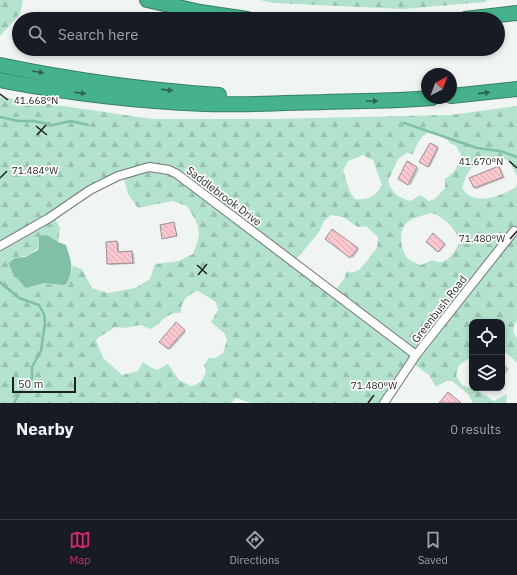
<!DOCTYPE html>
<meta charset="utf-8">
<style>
body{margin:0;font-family:"IBM Plex Sans",sans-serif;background:#242831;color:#f1f3f6}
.controls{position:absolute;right:12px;bottom:12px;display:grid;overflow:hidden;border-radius:8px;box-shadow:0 2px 6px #0003}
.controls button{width:36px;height:36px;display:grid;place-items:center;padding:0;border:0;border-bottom:1px solid #363941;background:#171b24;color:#f1f3f6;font:20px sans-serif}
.compass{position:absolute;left:421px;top:68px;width:36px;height:36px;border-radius:50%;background:#171b24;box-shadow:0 2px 6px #0003;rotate:41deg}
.scale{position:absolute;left:12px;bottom:10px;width:64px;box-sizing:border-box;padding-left:4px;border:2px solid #1f2120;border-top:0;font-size:11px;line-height:14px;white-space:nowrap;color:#1f2120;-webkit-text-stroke:3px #fff;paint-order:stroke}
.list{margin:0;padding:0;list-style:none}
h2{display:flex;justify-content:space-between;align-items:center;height:52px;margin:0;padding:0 16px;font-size:17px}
h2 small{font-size:13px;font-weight:400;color:#9ea1a6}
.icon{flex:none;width:22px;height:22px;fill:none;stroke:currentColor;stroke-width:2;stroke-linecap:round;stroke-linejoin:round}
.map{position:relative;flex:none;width:517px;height:403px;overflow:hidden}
.search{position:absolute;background:#171b24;box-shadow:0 2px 6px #0003;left:12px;right:12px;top:12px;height:44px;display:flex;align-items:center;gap:10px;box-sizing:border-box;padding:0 14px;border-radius:22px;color:#9ea1a6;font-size:15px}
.sheet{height:116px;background:#171b24}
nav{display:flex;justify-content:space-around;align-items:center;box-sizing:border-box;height:56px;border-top:1px solid #363941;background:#171b24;font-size:11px;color:#9ea1a6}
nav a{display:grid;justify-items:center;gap:2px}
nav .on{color:#db2777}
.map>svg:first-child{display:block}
.forest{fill:url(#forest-firs);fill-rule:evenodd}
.water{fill:#80c1a6}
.shadow{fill:#0003}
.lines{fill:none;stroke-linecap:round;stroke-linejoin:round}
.stream{stroke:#80c1a6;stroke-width:2.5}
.building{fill:url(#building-back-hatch);stroke:#969192}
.street-casing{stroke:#737775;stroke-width:10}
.highway-casing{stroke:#387f66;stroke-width:16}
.street{stroke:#fff;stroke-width:8}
.highway{stroke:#45b28b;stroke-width:14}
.oneway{fill:#306250}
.ticks{fill:none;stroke:#1f2120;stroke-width:1.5}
.labels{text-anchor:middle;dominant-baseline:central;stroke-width:3.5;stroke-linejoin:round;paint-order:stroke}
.street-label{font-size:11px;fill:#1f2120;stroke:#fff}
.ticks-label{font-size:10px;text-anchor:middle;fill:#1f2120;stroke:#fff;stroke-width:3.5;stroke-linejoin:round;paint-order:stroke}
</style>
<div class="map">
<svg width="517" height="403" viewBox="0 0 517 403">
<defs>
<pattern id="forest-firs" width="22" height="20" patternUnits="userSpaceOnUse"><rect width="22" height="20" fill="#b3e2cd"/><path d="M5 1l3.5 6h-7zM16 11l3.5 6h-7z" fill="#9ac2b0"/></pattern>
<pattern id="building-back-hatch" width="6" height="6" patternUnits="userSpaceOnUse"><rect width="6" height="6" fill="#fdc7d0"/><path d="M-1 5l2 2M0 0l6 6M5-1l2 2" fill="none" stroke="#d8abb2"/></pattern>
</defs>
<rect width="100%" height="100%" fill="#f0f5f3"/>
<path class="forest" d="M0,0H23L20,14L0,36Z
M260,0H486V2L403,9L274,3Z
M0,97L153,119H270L450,115L517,106V176L510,162L501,157L472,167L466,176L462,187C471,208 502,196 516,187L517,183V321L514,325L513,332L517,339V363L506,353L502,351V322H472V360L468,359L459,365L456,376L463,386L475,389L494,401L507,394L506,403H471L472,401L468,394L452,381H446L436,387L429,375L412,363L384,403H251L236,398L231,403H0ZM431,132L444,136L451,144L455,145L461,154C457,167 457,171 445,179V188L435,199L429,201L420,195L411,201C400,199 391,192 388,181L398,159L407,153L413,154C418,143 420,135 431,132ZM363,155L373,160L382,185C375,197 369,200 355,199L350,192L343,170L348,161ZM123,175L128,194L138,208L172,201L187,206C200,228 203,229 193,254L179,261L155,264L150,279L135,288L108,293L92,288L82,269L73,266L70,277L62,285L44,283L27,287L15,258C34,255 37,250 47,236L58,243L60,228L53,215ZM432,213C444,217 456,229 460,241C457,248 450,261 441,262C438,262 435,261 432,260L421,265C416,263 409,261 406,256C400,247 398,228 409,221C415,217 425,215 432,213ZM331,215L343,217L358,227L366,226L378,237L377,248L360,269L352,273L347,271L344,279L333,293L294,262L319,232L324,221ZM198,291L216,302L218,310L211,322L225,334L227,340L223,353L216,358H209L204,365L206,371C203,380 200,384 191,386L179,380L168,364L157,370L150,367L143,362L138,371L122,375L103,358L96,340C102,334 109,332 115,327L125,328L140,325L151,329C163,322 167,311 181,313C180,302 188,294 198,291Z"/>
<path class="water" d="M47,235L58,242L66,245C71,261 75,269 66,284L63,285L44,283L26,288L13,274L9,263L15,258L25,257L38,250L39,247V236Z"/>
<path class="shadow" d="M430,144L439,149L430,167L421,162Z
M408,163L419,169L411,185L399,179Z
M499,167L501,169L505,178L477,189L474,188Z
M334,231L359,250L353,258L326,239Z
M436,236L446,245L440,252L438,251Z
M117,242L119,243V253L132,252L134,254L135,264L111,265L108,264Z
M178,325L186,332L170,350L168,349Z
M502,363L509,369L502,378Z
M502,380L505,382L502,386Z
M482,388H488L486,391Z"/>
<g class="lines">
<path class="stream" d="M0,117L18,121H33L53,125L71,121L88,125
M404,123L477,148L500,151L517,157
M0,282L19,298L39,305L44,314L45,323L41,351L32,367V379L21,390L14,403"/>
</g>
<path class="building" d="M430,143L438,147L428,167L419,162Z
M407,161L417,167L408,185L398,179Z
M499,166L503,177L474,188L469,178Z
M174,222L177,236L162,239L160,225Z
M332,229L358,248L350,258L325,239Z
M433,233L445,244L438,252L426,242Z
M117,241L118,252L132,251L133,263L107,264L106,242Z
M176,322L185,330L168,349L159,342Z
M448,392L461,403H439Z"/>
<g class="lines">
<defs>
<path id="street" d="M0,246L49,218L90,190L118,176L149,167L169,170L177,174L416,355
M384,403L416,355L514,231"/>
<path id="highway" d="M147,0L200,12L247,19
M465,19L517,13
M0,65C72,80 146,90 219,95
M0,80C67,93 136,101 205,104C245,105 286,103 326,102C361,101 397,101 432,98
M451,96L517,89"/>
</defs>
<use href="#street" class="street-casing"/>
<use href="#highway" class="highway-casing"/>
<use href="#street" class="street"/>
<use href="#highway" class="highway"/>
</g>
<defs><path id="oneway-solid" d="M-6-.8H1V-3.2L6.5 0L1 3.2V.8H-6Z"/></defs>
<g class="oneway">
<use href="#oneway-solid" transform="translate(38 72) rotate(10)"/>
<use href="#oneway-solid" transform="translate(167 90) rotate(6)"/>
<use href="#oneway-solid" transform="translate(80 93) rotate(7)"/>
<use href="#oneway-solid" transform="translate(484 93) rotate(-6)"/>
<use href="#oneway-solid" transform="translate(372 101) rotate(-2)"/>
</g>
<path class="ticks" d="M0,94L8,100M36,126L47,135M37,135L46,125M509,161L517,168M0,178L7,171M510,239L517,231M197,265L207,274M198,275L207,264M368,403L374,395"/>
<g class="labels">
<g class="street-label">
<text transform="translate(224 196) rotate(37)">Saddlebrook Drive</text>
<text transform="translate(439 309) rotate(-52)">Greenbush Road</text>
</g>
</g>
<g class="ticks-label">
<text x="36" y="104">41.668°N</text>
<text x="481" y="165">41.670°N</text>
<text x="35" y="174">71.484°W</text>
<text x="482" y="242">71.480°W</text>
<text x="374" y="389">71.480°W</text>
</g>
</svg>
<div class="controls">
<button><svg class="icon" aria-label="locate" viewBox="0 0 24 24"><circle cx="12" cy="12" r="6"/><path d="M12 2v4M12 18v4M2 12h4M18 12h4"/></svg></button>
<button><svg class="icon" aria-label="layers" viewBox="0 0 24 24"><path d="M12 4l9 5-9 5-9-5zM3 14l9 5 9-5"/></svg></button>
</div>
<svg class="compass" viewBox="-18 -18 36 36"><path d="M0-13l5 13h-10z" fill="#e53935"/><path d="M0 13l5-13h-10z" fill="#9ea1a6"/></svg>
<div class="scale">50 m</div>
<div class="search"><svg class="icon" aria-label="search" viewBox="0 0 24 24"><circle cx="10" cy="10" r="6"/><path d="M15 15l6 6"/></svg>Search here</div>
</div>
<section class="sheet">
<h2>Nearby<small>0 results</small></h2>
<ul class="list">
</ul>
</section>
<nav>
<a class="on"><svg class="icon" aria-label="map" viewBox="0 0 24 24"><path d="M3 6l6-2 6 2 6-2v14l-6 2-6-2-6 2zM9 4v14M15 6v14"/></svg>Map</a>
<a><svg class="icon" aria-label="directions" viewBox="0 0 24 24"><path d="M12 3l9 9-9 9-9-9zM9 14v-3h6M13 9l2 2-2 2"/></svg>Directions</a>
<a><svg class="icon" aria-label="saved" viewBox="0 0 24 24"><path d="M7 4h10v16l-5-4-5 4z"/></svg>Saved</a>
</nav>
